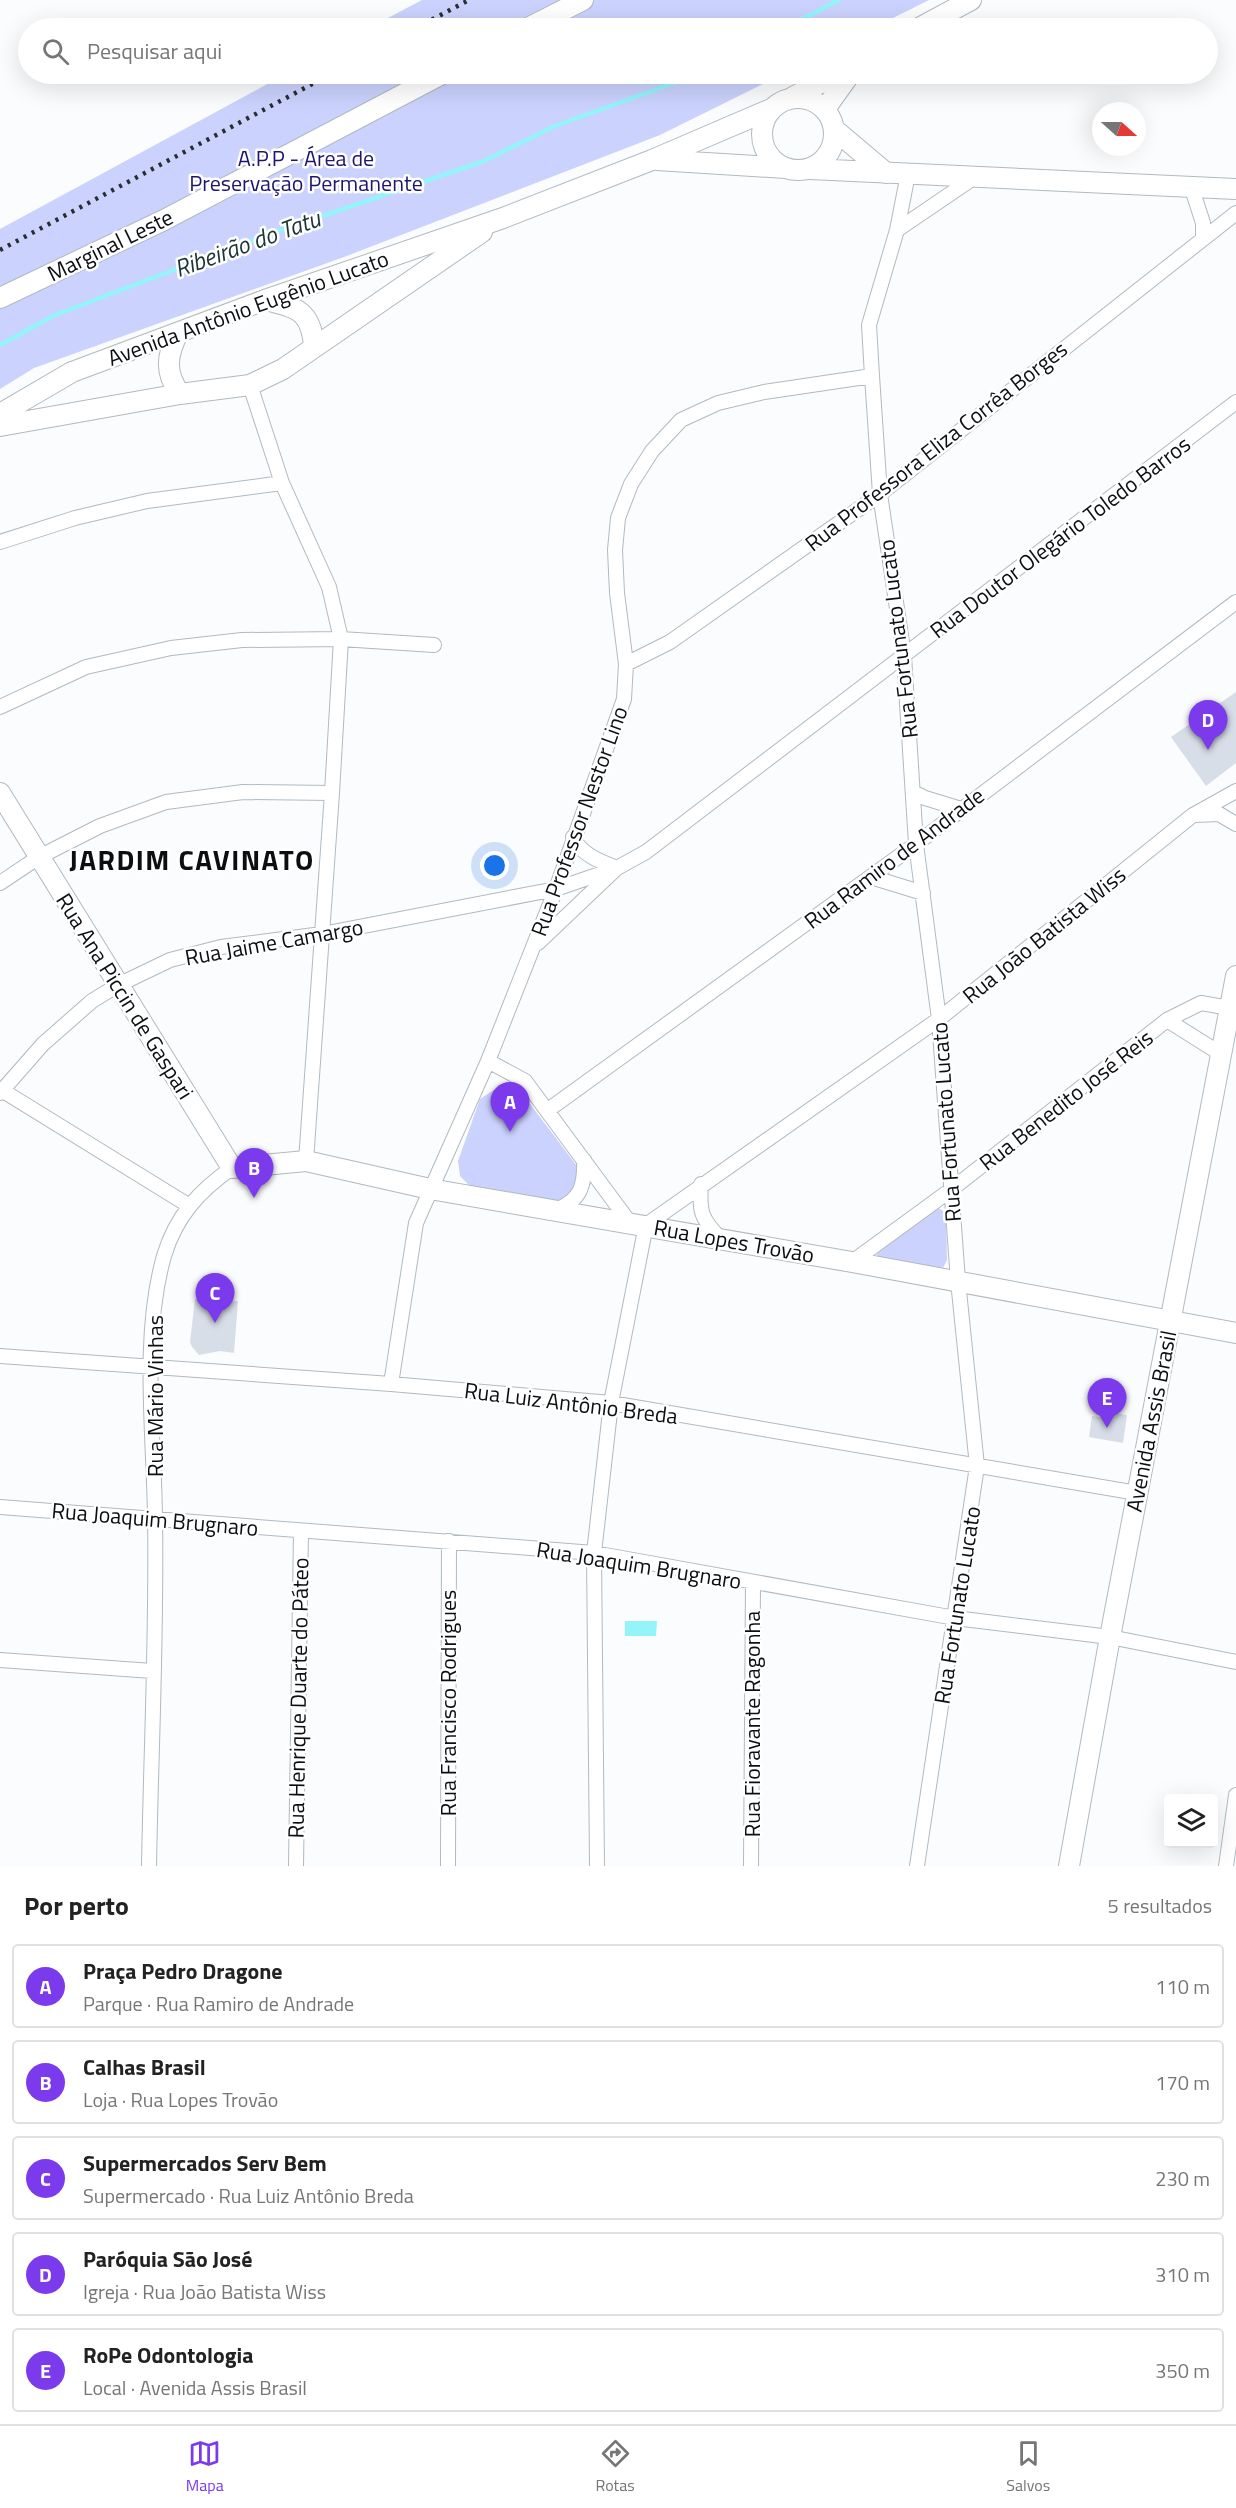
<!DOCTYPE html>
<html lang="pt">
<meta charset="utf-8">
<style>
body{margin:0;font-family:"Titillium Web",sans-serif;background:#f2f2f2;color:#222}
.controls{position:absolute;right:18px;bottom:18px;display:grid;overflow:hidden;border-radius:6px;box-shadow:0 6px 24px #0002}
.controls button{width:54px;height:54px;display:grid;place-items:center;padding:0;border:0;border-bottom:2px solid #e0e0e0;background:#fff;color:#222;font:30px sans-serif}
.compass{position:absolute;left:1092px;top:102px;width:54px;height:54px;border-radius:50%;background:#fff;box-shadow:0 6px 24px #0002;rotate:111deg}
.you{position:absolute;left:495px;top:866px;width:21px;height:21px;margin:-15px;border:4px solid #fff;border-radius:50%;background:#1a73e8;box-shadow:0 0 0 9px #1a73e833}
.badge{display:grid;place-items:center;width:39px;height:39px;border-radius:50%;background:#7c3aed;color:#fff;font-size:20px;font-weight:700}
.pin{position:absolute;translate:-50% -50px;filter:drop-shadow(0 2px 3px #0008)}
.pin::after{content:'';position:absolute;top:32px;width:21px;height:18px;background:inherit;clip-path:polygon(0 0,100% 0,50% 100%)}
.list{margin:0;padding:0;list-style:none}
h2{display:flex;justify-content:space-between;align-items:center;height:78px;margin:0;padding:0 24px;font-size:26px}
h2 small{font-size:20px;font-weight:400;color:#767676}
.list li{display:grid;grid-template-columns:39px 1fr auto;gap:18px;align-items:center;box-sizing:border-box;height:84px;margin:0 12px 12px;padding:0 12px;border:2px solid #e0e0e0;border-radius:6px}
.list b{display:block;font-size:22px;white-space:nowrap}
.list p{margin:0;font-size:20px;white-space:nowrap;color:#767676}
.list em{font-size:20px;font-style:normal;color:#767676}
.icon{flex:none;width:33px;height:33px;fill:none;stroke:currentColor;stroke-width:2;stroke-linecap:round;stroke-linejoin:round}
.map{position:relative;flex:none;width:1236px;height:1866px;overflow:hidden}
.search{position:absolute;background:#fff;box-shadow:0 6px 24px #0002;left:18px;right:18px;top:18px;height:66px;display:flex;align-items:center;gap:15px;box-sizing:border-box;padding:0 21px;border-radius:33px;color:#767676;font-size:22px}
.sheet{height:558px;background:#fff}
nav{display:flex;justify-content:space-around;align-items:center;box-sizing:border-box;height:84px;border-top:2px solid #e0e0e0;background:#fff;font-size:16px;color:#767676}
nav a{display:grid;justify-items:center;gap:3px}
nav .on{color:#7c3aed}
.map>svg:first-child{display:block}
.green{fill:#cad2fd}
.water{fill:#95f3fa}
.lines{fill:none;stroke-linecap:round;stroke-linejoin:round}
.stream{stroke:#95f3fa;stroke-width:4.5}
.building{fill:#d8dee8}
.street-casing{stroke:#b0bac1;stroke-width:16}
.secondary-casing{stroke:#b0bac1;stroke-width:22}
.street{stroke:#fff;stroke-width:14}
.secondary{stroke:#fff;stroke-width:20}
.rail{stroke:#2a2d30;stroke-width:4.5;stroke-dasharray:3 6;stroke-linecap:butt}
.labels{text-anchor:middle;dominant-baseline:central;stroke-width:5;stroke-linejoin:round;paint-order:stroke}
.park-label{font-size:22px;fill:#1f156e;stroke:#fff}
.street-label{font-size:22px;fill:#0c0f12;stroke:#fff}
.water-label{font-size:24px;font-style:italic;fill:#1d3435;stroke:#fff}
.district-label{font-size:28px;font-weight:bold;letter-spacing:1.5px;fill:#0c0f12;stroke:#fff}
</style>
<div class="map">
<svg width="1236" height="1866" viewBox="0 0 1236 1866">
<rect width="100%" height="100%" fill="#fafcfd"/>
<path class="green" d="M422,0H929L873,28H369Z
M286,74H783L660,135L344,257L34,368L0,389V229Z
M497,1088L514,1090L530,1104L577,1166L580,1179L576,1191L562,1202L471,1187L460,1176L458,1161L480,1099Z
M937,1207L946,1213L947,1260L943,1268L879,1258L877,1255L879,1248Z"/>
<path class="water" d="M625,1621H657L656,1636H625Z"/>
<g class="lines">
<path class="stream" d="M785,28L839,0
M0,345L55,315L261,237L484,161L555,126L699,74"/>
</g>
<path class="building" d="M1236,692V763L1206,786L1171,737Z
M195,1299L238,1301L234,1353L220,1351L199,1355L192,1347L190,1342Z
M1109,1412L1127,1415L1123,1443L1089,1437L1092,1416L1108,1419Z"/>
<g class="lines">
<defs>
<path id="street" d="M908,174L897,230L869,325L872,376L880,494L904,656L916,844L939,1019L958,1281L977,1466L917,1866
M1191,186L1203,223V238
M897,230L975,177
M250,385L282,483L329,587L341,639L332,793L306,1161
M0,542L75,518L147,501L282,483
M626,664L670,642L880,494L1236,213
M0,707L86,667L171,648L242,640L341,639L434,645
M913,792L925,798L961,809
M1195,815L1219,814L1236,824
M871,877L923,893
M0,883L39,857L100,826L166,802L243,792L332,793
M538,943L617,868C601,862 580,854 573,837
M1167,1020L1221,1054
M488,1061L525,1081L630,1223
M0,1089L188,1205
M0,1093L43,1044L92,1001L118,985L170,960L221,947L322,934L556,889L617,868L646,852L1236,402
M548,1110L916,844L1236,602
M701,1184C699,1211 701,1219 720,1238
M556,1210C581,1200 585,1185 584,1160
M852,1262L952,1189L1167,1020L1201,1003L1236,1009
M0,1356L391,1384L611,1403L1137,1493
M391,1384L416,1223L488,1061L556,889L624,699L626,664L617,593L615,550L618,518L631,484L652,451L681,420L718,403L764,392L872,376
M0,1507L594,1553L955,1618L1110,1637L1236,1662
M0,1660L152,1671
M149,1866C151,1750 157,1633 155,1517C154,1433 141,1337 164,1256C176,1216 199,1191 232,1168
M296,1866L301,1531
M448,1866L449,1541
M597,1866L594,1553L611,1403L646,1225L939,1019L1193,815L1236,791
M751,1866L753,1582
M1226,1866L1236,1795"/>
<path id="secondary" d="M528,28L583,0
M919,28L971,0
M793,97L838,74
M762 134a36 36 0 1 1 72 0a36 36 0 1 1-72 0Z
M825,109L850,74
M835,130L886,173
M657,160L786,168
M810,169L1236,189
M0,298L164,220L442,74
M265,300C297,307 311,311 314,346
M178,333C167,355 164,372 180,394
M0,414L72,372L265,300L503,218L652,160L771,109
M0,426L180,394L250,385L283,369L482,232
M0,793L232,1168L306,1161L430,1189L852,1262L1236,1333
M1069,1866L1110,1637L1236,976"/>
</defs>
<use href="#street" class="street-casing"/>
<use href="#secondary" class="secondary-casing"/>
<use href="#street" class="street"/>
<use href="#secondary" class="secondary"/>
<path class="rail" d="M416,28L469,0
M0,250L331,74"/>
</g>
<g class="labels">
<g class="park-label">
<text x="306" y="158">A.P.P - Área de<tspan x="306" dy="25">Preservação Permanente</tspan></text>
</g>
<g class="street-label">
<text transform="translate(110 245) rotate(-26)">Marginal Leste</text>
<text transform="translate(248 308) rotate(-20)">Avenida Antônio Eugênio Lucato</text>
<text transform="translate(936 446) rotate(-38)">Rua Professora Eliza Corrêa Borges</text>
<text transform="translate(1060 537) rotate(-37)">Rua Doutor Olegário Toledo Barros</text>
<text transform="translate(898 639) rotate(-97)">Rua Fortunato Lucato</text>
<text transform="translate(579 821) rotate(-70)">Rua Professor Nestor Lino</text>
<text transform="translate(894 858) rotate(-37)">Rua Ramiro de Andrade</text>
<text transform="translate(1044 935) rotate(-39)">Rua João Batista Wiss</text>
<text transform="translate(274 942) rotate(-10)">Rua Jaime Camargo</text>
<text transform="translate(125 996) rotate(58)">Rua Ana Piccin de Gaspari</text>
<text transform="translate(1066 1100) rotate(-38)">Rua Benedito José Reis</text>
<text transform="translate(946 1122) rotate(-94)">Rua Fortunato Lucato</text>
<text transform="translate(734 1241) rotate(10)">Rua Lopes Trovão</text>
<text transform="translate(155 1396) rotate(-90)">Rua Mário Vinhas</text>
<text transform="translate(571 1403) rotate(7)">Rua Luiz Antônio Breda</text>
<text transform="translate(1151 1421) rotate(-79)">Avenida Assis Brasil</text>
<text transform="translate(155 1519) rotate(5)">Rua Joaquim Brugnaro</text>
<text transform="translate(639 1565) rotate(9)">Rua Joaquim Brugnaro</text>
<text transform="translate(957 1605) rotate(-81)">Rua Fortunato Lucato</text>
<text transform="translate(298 1698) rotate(-89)">Rua Henrique Duarte do Páteo</text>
<text transform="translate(448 1703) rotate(-90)">Rua Francisco Rodrigues</text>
<text transform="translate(752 1724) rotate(-90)">Rua Fioravante Ragonha</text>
</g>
<g class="water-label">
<text transform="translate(247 243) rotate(-20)">Ribeirão do Tatu</text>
</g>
<g class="district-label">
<text x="192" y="859">JARDIM CAVINATO</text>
</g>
</g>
</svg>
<div class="controls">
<button><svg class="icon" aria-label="layers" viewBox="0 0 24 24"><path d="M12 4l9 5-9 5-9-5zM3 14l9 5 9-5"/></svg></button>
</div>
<svg class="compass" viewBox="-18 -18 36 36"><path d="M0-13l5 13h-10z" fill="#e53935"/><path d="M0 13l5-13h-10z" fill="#767676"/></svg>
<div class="you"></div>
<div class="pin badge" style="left:510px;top:1132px">A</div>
<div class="pin badge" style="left:254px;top:1198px">B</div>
<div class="pin badge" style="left:215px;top:1323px">C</div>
<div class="pin badge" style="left:1208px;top:750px">D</div>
<div class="pin badge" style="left:1107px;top:1428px">E</div>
<div class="search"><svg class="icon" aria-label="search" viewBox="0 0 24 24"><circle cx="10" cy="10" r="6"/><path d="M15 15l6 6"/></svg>Pesquisar aqui</div>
</div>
<section class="sheet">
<h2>Por perto<small>5 resultados</small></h2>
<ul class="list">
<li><span class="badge">A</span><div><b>Praça Pedro Dragone</b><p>Parque · Rua Ramiro de Andrade</p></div><em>110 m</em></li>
<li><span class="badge">B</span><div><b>Calhas Brasil</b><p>Loja · Rua Lopes Trovão</p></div><em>170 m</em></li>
<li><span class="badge">C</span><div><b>Supermercados Serv Bem</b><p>Supermercado · Rua Luiz Antônio Breda</p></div><em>230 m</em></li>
<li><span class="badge">D</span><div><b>Paróquia São José</b><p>Igreja · Rua João Batista Wiss</p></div><em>310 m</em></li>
<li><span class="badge">E</span><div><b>RoPe Odontologia</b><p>Local · Avenida Assis Brasil</p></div><em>350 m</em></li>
</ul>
</section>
<nav>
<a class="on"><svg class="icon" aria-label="map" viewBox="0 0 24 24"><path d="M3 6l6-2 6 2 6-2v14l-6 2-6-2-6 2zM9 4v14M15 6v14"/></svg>Mapa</a>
<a><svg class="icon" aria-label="directions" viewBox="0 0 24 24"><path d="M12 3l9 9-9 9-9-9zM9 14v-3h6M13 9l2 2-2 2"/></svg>Rotas</a>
<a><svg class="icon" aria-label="saved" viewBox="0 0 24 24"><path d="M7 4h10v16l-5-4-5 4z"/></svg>Salvos</a>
</nav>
